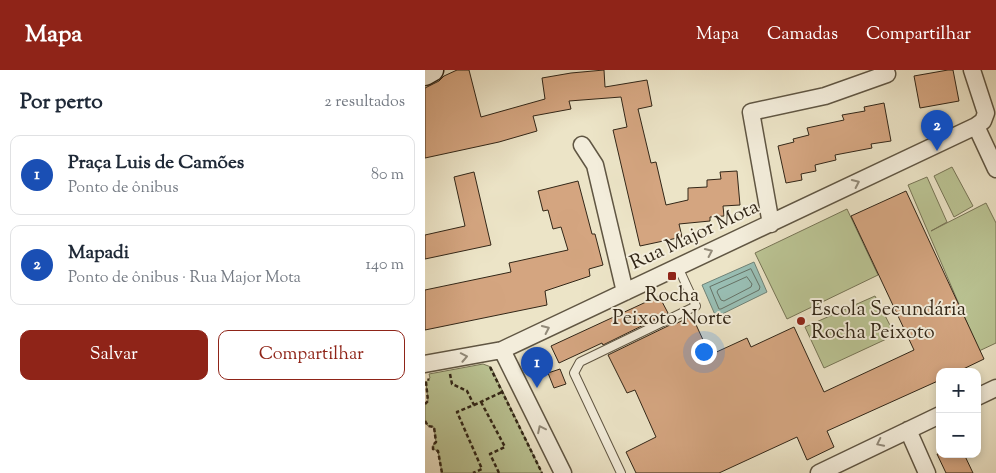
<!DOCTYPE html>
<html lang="pt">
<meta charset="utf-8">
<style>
body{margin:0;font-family:"Sorts Mill Goudy",serif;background:#f6f6f7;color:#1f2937}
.controls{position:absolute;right:15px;bottom:15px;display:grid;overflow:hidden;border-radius:10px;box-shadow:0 2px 8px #0003}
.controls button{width:45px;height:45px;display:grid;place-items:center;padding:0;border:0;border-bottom:1px solid #e0e1e3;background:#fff;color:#1f2937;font:25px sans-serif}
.you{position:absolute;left:278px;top:281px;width:18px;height:18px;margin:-12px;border:4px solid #fff;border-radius:50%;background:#1a73e8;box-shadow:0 0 0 8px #1a73e833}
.badge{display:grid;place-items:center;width:32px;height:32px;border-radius:50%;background:#8f2418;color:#fff;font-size:16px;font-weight:700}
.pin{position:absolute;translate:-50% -41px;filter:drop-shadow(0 1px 2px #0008)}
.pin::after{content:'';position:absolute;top:26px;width:18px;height:15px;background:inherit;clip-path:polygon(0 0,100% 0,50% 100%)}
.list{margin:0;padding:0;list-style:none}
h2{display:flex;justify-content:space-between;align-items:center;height:65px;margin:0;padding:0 20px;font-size:21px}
h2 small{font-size:16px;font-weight:400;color:#747a83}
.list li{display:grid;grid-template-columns:32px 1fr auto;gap:15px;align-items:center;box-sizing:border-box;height:80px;margin:0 10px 10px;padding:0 10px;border:1px solid #e0e1e3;border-radius:10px}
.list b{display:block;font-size:19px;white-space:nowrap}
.list p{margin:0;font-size:16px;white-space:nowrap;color:#747a83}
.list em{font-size:16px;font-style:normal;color:#747a83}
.actions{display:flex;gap:10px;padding:15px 20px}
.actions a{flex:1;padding:11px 0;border:1px solid #8f2418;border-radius:10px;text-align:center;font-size:18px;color:#8f2418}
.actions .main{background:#8f2418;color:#fff}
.map{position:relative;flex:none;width:571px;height:403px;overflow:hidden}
header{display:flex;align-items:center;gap:30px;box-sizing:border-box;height:70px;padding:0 25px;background:#8f2418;color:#fff}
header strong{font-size:24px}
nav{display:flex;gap:28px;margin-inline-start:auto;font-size:18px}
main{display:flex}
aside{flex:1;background:#fff}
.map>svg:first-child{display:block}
.green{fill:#bac393;stroke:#767455}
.water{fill:#99bfb5;stroke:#708276}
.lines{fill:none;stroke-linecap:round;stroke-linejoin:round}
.shore{stroke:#667266;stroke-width:1}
.building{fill:#d4a580;stroke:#322617}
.service-casing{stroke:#605643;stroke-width:10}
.minor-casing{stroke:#605643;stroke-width:19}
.secondary-casing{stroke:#322617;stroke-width:25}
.path{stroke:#322617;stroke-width:2.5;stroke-dasharray:4 2.5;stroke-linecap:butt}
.service{stroke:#f3eddb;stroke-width:8}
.minor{stroke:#f3eddb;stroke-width:16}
.secondary{stroke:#f3eddb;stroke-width:22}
.oneway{stroke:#928a79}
.poi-dot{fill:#8f2418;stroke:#f3eddb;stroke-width:2}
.labels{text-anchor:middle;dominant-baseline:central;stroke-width:4;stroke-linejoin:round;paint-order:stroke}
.street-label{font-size:20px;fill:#322617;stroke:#f3eddb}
.poi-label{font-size:20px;fill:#322617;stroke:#f3eddb}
</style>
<header>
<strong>Mapa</strong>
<nav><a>Mapa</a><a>Camadas</a><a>Compartilhar</a></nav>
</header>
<main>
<aside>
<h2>Por perto<small>2 resultados</small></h2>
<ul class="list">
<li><span class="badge" style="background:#1a4fb4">1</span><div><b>Praça Luis de Camões</b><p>Ponto de ônibus</p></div><em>80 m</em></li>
<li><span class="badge" style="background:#1a4fb4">2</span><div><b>Mapadi</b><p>Ponto de ônibus · Rua Major Mota</p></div><em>140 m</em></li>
</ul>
<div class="actions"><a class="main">Salvar</a><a>Compartilhar</a></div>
</aside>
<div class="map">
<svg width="571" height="403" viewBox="0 0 571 403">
<rect width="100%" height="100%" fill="#ece4c7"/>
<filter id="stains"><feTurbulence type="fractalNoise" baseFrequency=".004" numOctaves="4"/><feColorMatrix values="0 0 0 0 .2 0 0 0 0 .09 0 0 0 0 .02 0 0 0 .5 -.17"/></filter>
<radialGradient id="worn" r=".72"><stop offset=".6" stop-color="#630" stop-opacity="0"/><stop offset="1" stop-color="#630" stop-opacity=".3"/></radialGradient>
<path class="green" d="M527,97L548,136L529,147L509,106Z
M502,107L522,152L506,161L561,133L571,153V273L554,281L483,115Z
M422,139L453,205L362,249L330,183Z
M450,226L470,265L399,298L380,257Z
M58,294L66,297L117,403H17L13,381L8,379V375L11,372L9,357L3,356L0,351V334L3,331L1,312L5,308L4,304Z"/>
<path class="water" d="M329,192L342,222L291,247L277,215Z"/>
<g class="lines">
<path class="shore" d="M326,199L335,217L334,220L296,239H294L285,217Z
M322,207L327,214L326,217L299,231L296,230L292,222L293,220Z"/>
</g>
<path class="building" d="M32,0H44L56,47L120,29L117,8L146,3L179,0L180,17L222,10L227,36L213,39L226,93L231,92L241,135L263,130V118L282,117V110L296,109L295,102L312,101L315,135L298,136L299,146L285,147V151L254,154L257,167L215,176L188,60L202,57L196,27L144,31L146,39L108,46L112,61L74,72L0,88V18L14,11L19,6Z
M523,0H528L534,31L495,38L489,6Z
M459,33L466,71L446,74L447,78L410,85L411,90L390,95L391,101L376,104L377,110L361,113L353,76L369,72L368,69L384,65L382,58L419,50L417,45L440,41L439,37Z
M49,102L66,175L0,189V165L40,156L29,107Z
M153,111L167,164H170L178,195L164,199L165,206L120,221L122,235L0,260V220L86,202L84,193L143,180L136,157L128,159L123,140L118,141L113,121Z
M481,121L559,289L532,302H515V310L402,361L409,377L382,390L372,367L294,403H211L201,382L231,367L210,320L202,323L183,285L247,254L248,255L267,246L285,285L322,268L326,277L369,257L399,322L489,280L426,146Z
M234,226L243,243L178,275L177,273L134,293L126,276Z
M135,299L141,314L129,318L123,303Z
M512,384H539L548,403H521Z"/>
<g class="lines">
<defs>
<path id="service" d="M196,403L149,303L155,292L271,236L253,197"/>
<path id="minor" d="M551,56L571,99
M157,75L170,95L200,222
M346,154L326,42L400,26L462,4
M77,280L138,403
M0,294L77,280L551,56L558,51L561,43L547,0
M552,327L571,318
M483,360L502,403
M394,403L515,345"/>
<path id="secondary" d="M0,4L7,0"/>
</defs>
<use href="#service" class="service-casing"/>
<use href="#minor" class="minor-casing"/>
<use href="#secondary" class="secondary-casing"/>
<path class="path" d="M65,297L117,403
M25,304L27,314L42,321L49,335L32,342L57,399L48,403
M56,332L80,377L65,384L74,403
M0,334L3,331L1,312L4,309
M49,335L77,322
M0,351L3,356L9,357L11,372L8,375V379L13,381L17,403"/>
<use href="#service" class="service"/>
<use href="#minor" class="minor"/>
<use href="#secondary" class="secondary"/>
</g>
<defs><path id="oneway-chevron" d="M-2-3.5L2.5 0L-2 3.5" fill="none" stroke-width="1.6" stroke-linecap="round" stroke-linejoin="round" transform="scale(1.25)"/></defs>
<g class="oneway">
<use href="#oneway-chevron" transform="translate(431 113) rotate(-25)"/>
<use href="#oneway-chevron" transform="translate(284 182) rotate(-25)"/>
<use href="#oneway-chevron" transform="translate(121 259) rotate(-25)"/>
<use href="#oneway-chevron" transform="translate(39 287) rotate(-11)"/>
<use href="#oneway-chevron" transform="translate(116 359) rotate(-116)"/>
<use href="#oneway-chevron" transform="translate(455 373) rotate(154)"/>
</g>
<g class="poi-dot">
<rect x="242" y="201" width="10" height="10" rx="2.5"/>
<circle cx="376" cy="251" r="5"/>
</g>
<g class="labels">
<g class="street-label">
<text transform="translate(270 166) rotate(-25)">Rua Major Mota</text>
</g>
<g class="poi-label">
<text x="247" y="226">Rocha<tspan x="247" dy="23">Peixoto Norte</tspan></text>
<text x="386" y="240" text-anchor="start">Escola Secundária<tspan x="386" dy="23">Rocha Peixoto</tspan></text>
</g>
</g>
<rect width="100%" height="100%" filter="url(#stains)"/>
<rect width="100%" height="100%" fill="url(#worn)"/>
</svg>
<div class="controls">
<button>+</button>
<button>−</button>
</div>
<div class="you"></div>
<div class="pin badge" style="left:112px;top:318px;background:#1a4fb4">1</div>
<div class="pin badge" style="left:512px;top:81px;background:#1a4fb4">2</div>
</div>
</main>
